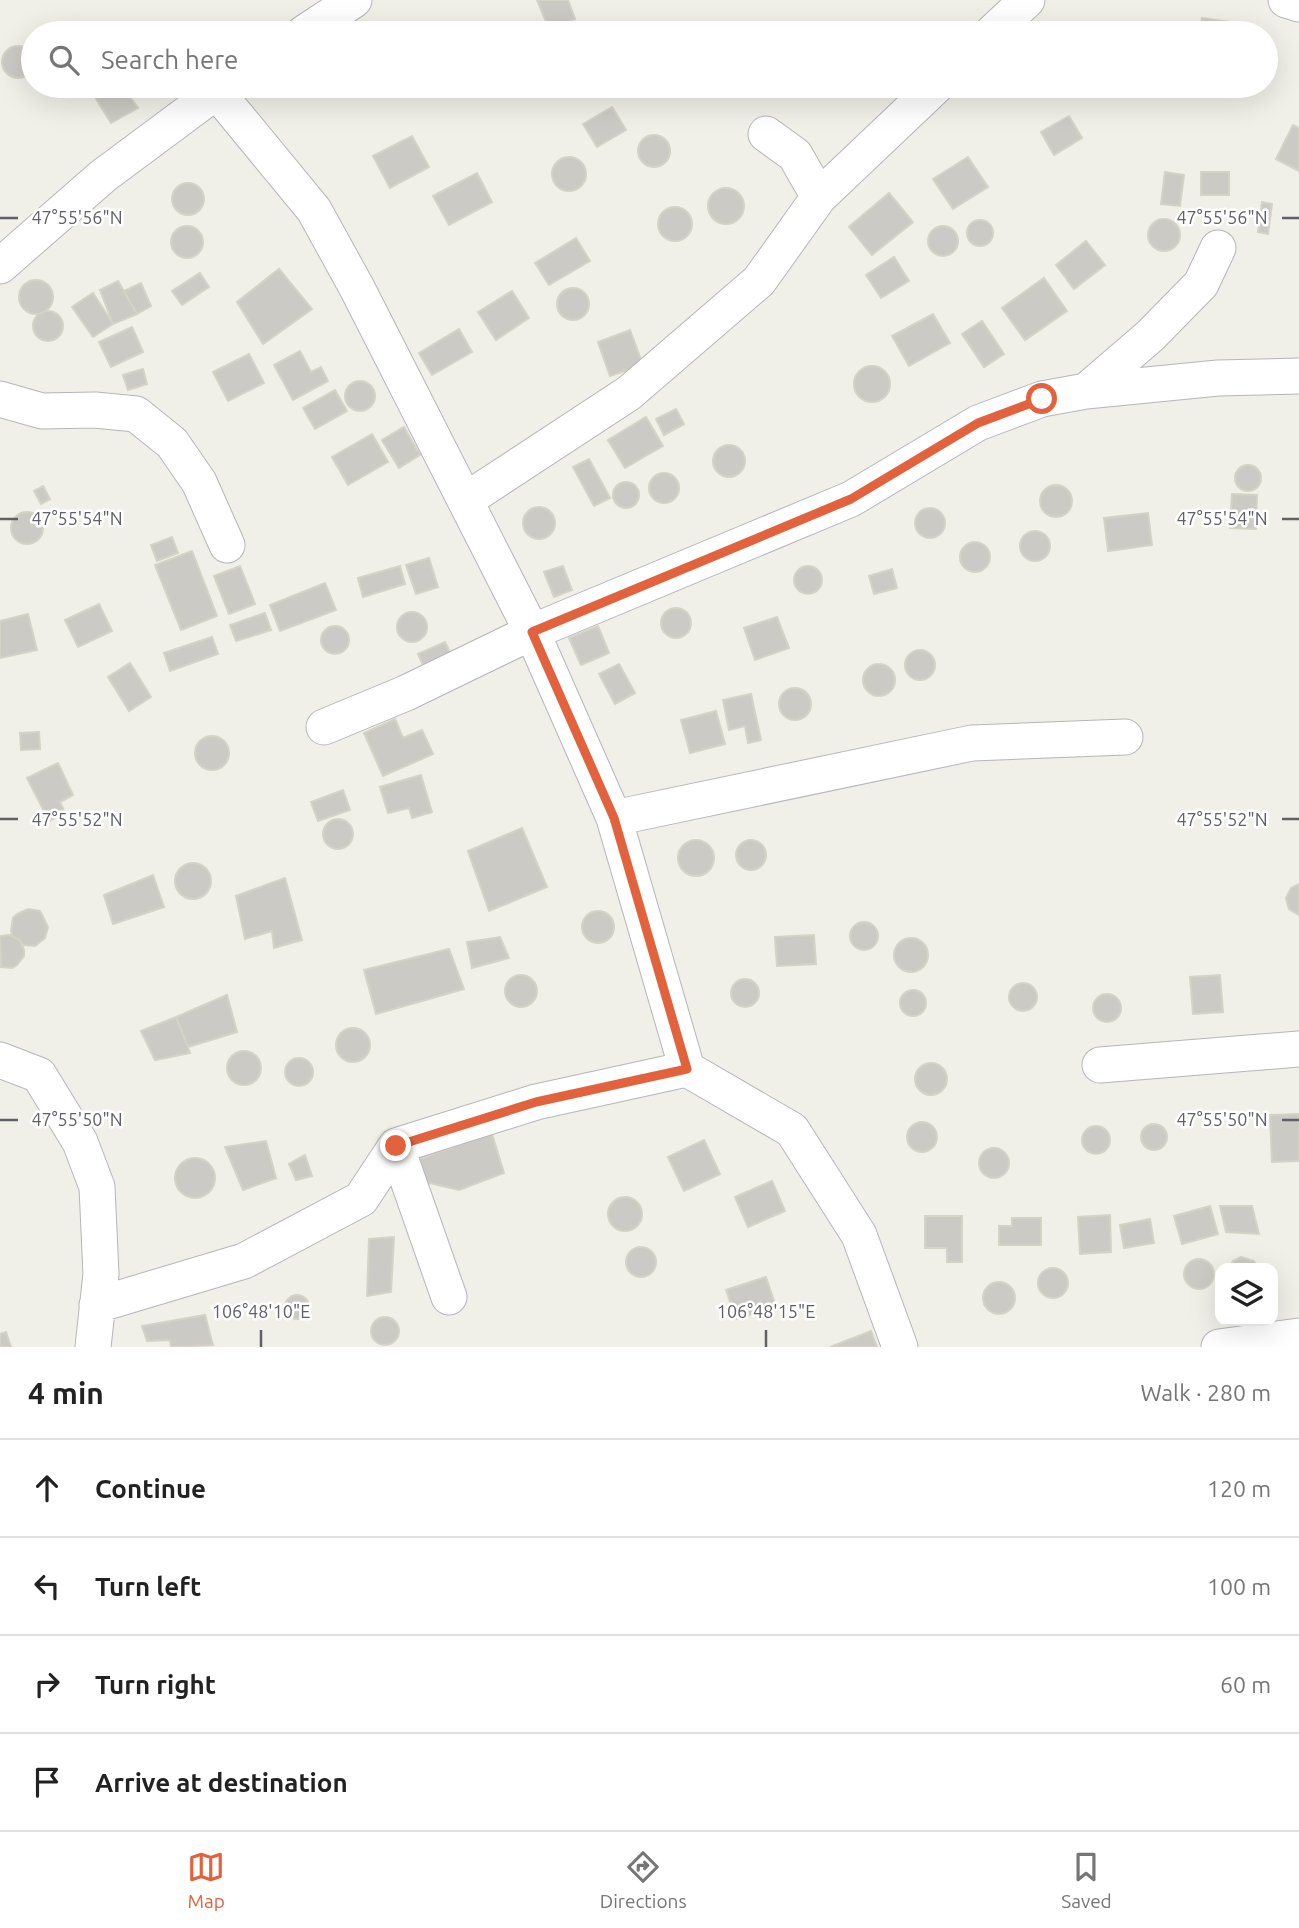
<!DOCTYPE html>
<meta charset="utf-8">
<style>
body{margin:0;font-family:Ubuntu,sans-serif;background:#f6f6f6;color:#222}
.controls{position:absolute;right:21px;bottom:21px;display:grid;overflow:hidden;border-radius:14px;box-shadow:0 7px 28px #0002}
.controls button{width:63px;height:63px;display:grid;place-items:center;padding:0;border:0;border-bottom:2px solid #e0e0e0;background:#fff;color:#222;font:35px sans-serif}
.stop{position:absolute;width:21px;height:21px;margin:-16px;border:5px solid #e1623c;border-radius:50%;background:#fff}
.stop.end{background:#e1623c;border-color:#fff;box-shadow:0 2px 7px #0008}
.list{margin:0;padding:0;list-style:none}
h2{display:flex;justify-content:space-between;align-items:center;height:91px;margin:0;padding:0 28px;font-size:30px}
h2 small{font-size:23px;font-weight:400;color:#767676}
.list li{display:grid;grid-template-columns:46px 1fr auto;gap:21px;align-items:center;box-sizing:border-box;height:98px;padding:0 28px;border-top:2px solid #e0e0e0}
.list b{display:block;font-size:26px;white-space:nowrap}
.list em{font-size:23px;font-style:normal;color:#767676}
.icon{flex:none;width:38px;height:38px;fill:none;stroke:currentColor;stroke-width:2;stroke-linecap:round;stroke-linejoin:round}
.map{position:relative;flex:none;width:1299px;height:1347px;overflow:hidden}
.search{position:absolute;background:#fff;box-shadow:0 7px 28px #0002;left:21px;right:21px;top:21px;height:77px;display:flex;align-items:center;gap:18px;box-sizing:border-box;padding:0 24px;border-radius:38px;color:#767676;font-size:26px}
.sheet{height:483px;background:#fff}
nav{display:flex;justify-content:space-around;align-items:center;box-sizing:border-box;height:98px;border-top:2px solid #e0e0e0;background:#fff;font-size:19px;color:#767676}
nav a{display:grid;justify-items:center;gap:4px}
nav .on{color:#e1623c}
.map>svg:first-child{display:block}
.building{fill:#cccac4;stroke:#d5d2c6;stroke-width:2}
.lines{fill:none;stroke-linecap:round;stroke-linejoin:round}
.minor-casing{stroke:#b5b6bb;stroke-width:37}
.minor{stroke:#fff;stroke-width:35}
.route{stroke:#e1623c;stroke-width:9}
.ticks{fill:none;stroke:#5f6167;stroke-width:2.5}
.ticks-label{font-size:18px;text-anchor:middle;fill:#5f6167;stroke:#fff;stroke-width:5;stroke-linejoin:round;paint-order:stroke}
</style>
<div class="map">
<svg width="1299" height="1347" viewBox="0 0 1299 1347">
<rect width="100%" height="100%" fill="#f0efe8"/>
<path class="building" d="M537,0H568L575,19L549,29Z
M1202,18L1245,24L1244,33H1200Z
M2 62a16 16 0 1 1 32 0a16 16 0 1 1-32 0Z
M88,86H122L138,108L111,123Z
M612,107L626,130L597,147L583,124Z
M1069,116L1082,138L1054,155L1041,132Z
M1293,125L1299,128V171L1276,159Z
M638 151a16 16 0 1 1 32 0a16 16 0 1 1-32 0Z
M412,136L429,167L390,188L373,156Z
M552 174a17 17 0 1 1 34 0a17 17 0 1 1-34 0Z
M968,157L988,187L953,209L933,179Z
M1165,172L1184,175L1180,206L1161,204Z
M1201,172H1229V195H1201Z
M477,173L492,202L449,225L433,196Z
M172 199a16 16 0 1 1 32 0a16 16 0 1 1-32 0Z
M708 206a18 18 0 1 1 36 0a18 18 0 1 1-36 0Z
M889,193L913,222L872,255L849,227Z
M1262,202L1272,204L1268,234L1258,232Z
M658 224a17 17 0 1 1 34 0a17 17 0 1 1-34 0Z
M1148 235a16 16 0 1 1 32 0a16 16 0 1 1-32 0Z
M967 233a13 13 0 1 1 26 0a13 13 0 1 1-26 0Z
M928 241a15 15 0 1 1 30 0a15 15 0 1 1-30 0Z
M171 242a16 16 0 1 1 32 0a16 16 0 1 1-32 0Z
M576,238L590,261L549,285L535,263Z
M1086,241L1105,265L1074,289L1056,265Z
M894,257L909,281L881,298L866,275Z
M279,269L312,309L263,344L237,302Z
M200,273L209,287L182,305L172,291Z
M1044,278L1067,311L1025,340L1002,308Z
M19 297a17 17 0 1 1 34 0a17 17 0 1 1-34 0Z
M118,281L137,314L113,324L100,290Z
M141,283L151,306L137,314L124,291Z
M557 304a16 16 0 1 1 32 0a16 16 0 1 1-32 0Z
M512,291L529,318L496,340L478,312Z
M93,293L113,324L93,337L72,307Z
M33 326a15 15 0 1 1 30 0a15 15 0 1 1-30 0Z
M933,314L950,343L909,366L892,336Z
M982,321L1004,354L984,367L962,334Z
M132,327L143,352L111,367L99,342Z
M459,329L472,352L432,375L419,353Z
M630,330L643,365L610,376L598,342Z
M300,351L311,372L321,367L328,381L293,400L274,365Z
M249,354L264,383L228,401L213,372Z
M854 384a18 18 0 1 1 36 0a18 18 0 1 1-36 0Z
M143,369L147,384L128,390L123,375Z
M345 396a15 15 0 1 1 30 0a15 15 0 1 1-30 0Z
M335,390L347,411L315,429L303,408Z
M676,409L684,424L664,435L656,419Z
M646,417L663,446L625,468L608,440Z
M404,427L420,455L399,468L382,440Z
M372,434L388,462L348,485L332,457Z
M713 461a16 16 0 1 1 32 0a16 16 0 1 1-32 0Z
M589,459L610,498L594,506L573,467Z
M1235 478a13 13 0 1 1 26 0a13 13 0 1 1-26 0Z
M649 488a15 15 0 1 1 30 0a15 15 0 1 1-30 0Z
M613 495a13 13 0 1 1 26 0a13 13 0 1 1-26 0Z
M1040 501a16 16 0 1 1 32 0a16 16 0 1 1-32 0Z
M43,486L50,499L41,504L34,491Z
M1232,494L1257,495L1256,529L1230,528Z
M523 523a16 16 0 1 1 32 0a16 16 0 1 1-32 0Z
M915 523a15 15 0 1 1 30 0a15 15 0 1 1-30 0Z
M11 528a16 16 0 1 1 32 0a16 16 0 1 1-32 0Z
M1148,513L1152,545L1108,551L1104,518Z
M1020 546a15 15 0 1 1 30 0a15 15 0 1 1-30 0Z
M172,537L178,553L157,561L151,545Z
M960 557a15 15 0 1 1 30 0a15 15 0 1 1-30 0Z
M192,551L217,616L181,630L155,565Z
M429,558L438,587L416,594L406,565Z
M794 580a14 14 0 1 1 28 0a14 14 0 1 1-28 0Z
M240,566L255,604L229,614L214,576Z
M400,566L405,584L363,597L358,578Z
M563,566L572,590L554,597L544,572Z
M892,569L897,588L874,594L869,576Z
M325,583L336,610L280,631L270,605Z
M99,604L112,631L78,647L65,620Z
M661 623a15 15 0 1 1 30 0a15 15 0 1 1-30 0Z
M397 627a15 15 0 1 1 30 0a15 15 0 1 1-30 0Z
M265,613L271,630L236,641L230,625Z
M28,614L37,650L0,658V621Z
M777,617L789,648L755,660L744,628Z
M321 640a14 14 0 1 1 28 0a14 14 0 1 1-28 0Z
M598,626L609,653L581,665L569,638Z
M212,637L218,654L170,671L164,653Z
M445,642L453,659L426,672L418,654Z
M905 665a15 15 0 1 1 30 0a15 15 0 1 1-30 0Z
M130,663L151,697L129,711L108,677Z
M619,664L635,693L615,704L599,674Z
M863 680a16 16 0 1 1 32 0a16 16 0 1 1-32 0Z
M779 704a16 16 0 1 1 32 0a16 16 0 1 1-32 0Z
M751,694L761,740L748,743L745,726L729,730L723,700Z
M716,711L725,744L690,753L681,720Z
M395,719L403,738L422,730L433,754L383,776L364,733Z
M39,732L40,749L21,750L20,733Z
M195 753a17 17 0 1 1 34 0a17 17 0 1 1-34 0Z
M58,763L73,795L60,802L65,813L49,821L27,778Z
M421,775L432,812L412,818L409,808L388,813L380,787Z
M343,790L350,810L318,821L311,802Z
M323 834a15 15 0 1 1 30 0a15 15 0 1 1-30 0Z
M522,828L547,887L489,911L468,851Z
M736 855a15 15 0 1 1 30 0a15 15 0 1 1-30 0Z
M678 858a18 18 0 1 1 36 0a18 18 0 1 1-36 0Z
M175 881a18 18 0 1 1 36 0a18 18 0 1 1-36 0Z
M153,875L164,907L113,924L104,895Z
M285,878L302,940L274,948L272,931L245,939L236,896Z
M1299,884V915L1289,909L1286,898L1291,888Z
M28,909L40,911L48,927L45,938L35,946L23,945L20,940L13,937L11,931L13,918L17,914Z
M582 927a16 16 0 1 1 32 0a16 16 0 1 1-32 0Z
M850 936a14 14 0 1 1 28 0a14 14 0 1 1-28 0Z
M10,935L20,940L24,950V956L17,965L12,968L1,967L0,936Z
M814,935L816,964L777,966L775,937Z
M500,937L509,958L472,968L467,942Z
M894 955a17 17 0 1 1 34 0a17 17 0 1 1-34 0Z
M449,949L464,989L376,1014L364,970Z
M1220,975L1223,1012L1193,1014L1190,977Z
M505 991a16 16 0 1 1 32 0a16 16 0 1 1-32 0Z
M731 993a14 14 0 1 1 28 0a14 14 0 1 1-28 0Z
M1009 997a14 14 0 1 1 28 0a14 14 0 1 1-28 0Z
M900 1003a13 13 0 1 1 26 0a13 13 0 1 1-26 0Z
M1093 1008a14 14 0 1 1 28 0a14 14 0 1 1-28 0Z
M227,995L237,1032L188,1047L176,1017Z
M176,1017L190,1053L155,1060L141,1031Z
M336 1045a17 17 0 1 1 34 0a17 17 0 1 1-34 0Z
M227 1068a17 17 0 1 1 34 0a17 17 0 1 1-34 0Z
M285 1072a14 14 0 1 1 28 0a14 14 0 1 1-28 0Z
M915 1079a16 16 0 1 1 32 0a16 16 0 1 1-32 0Z
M1299,1114V1161L1272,1162L1270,1115Z
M907 1137a15 15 0 1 1 30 0a15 15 0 1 1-30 0Z
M1141 1137a13 13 0 1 1 26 0a13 13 0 1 1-26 0Z
M1082 1140a14 14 0 1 1 28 0a14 14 0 1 1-28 0Z
M492,1134L504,1173L459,1190L425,1182L419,1159Z
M704,1140L720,1174L684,1191L668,1157Z
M266,1141L276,1178L243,1190L225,1147Z
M979 1163a15 15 0 1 1 30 0a15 15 0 1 1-30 0Z
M305,1155L312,1176L296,1180L289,1164Z
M175 1178a20 20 0 1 1 40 0a20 20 0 1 1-40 0Z
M772,1181L785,1211L748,1227L735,1197Z
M608 1214a17 17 0 1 1 34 0a17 17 0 1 1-34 0Z
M1210,1206L1218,1234L1182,1244L1174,1216Z
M1220,1206H1252L1259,1234L1226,1232Z
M1110,1215L1111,1252L1080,1254L1078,1217Z
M925,1216H962V1262H947V1248H925Z
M1012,1218H1041V1245H999V1226H1012Z
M1150,1219L1154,1243L1124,1248L1120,1225Z
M394,1237L391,1292L367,1296L369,1239Z
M626 1262a15 15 0 1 1 30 0a15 15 0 1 1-30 0Z
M1241,1257L1254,1261L1258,1268H1229L1233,1261Z
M1184 1274a15 15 0 1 1 30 0a15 15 0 1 1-30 0Z
M1038 1283a15 15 0 1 1 30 0a15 15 0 1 1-30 0Z
M766,1277L776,1307L736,1319L726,1290Z
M983 1298a16 16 0 1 1 32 0a16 16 0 1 1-32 0Z
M285 1307a12 12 0 1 1 24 0a12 12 0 1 1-24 0Z
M205,1315L213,1345L171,1347L170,1340L147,1341L142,1326Z
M371 1331a14 14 0 1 1 28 0a14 14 0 1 1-28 0Z
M871,1331L877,1347H830Z
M6,1332L11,1347H0V1334Z"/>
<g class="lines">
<defs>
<path id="minor" d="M1286,0L1299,4
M304,33L354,0
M992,33L1027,0
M216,91L314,210L357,288L532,632L614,818L687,1069L792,1130L859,1235L900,1347
M766,134L795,155L819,197
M0,266L103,176L224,86
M1086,391L1150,336L1201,284L1218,248
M0,399L42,411L95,410L136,414L172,443L199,482L227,545
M466,500L629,393L759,281L819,197L936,86
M324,727L406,693L532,632L851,499L978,423L1042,399L1086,391L1218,378L1299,376
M614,818L972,743L1125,737
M0,1060L39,1075L80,1142L97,1187L101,1274L93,1347
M1100,1065L1299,1049
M396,1146L449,1297
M97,1305L244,1261L361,1199L396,1146L536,1102L687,1069
M1219,1347L1299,1336"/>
</defs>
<use href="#minor" class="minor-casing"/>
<use href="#minor" class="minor"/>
</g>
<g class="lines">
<path class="route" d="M396,1146L536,1102L687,1069L614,818L532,632L851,499L978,423L1042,399"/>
</g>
<path class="ticks" d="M0,218H18M1282,218H1299M0,519H18M1282,519H1299M0,819H18M1282,819H1299M0,1120H18M1282,1120H1299M261,1330V1347M766,1330V1347"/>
<g class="ticks-label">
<text x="77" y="224">47°55'56"N</text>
<text x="1222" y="224">47°55'56"N</text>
<text x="77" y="525">47°55'54"N</text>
<text x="1222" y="525">47°55'54"N</text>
<text x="77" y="826">47°55'52"N</text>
<text x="1222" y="826">47°55'52"N</text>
<text x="77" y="1126">47°55'50"N</text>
<text x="1222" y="1126">47°55'50"N</text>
<text x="261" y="1318">106°48'10"E</text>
<text x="766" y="1318">106°48'15"E</text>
</g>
</svg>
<div class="controls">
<button><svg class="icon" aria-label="layers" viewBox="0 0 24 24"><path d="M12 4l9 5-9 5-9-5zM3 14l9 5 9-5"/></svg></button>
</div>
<div class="stop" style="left:1042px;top:399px"></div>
<div class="stop end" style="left:396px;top:1146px"></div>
<div class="search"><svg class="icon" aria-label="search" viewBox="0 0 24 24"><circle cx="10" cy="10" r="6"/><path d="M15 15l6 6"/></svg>Search here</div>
</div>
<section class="sheet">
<h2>4 min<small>Walk · 280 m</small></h2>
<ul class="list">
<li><svg class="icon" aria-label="ahead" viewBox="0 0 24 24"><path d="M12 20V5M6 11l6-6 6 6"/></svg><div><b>Continue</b></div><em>120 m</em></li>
<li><svg class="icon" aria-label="left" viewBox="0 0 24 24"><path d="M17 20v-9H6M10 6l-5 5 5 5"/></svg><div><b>Turn left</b></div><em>100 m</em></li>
<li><svg class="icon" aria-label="right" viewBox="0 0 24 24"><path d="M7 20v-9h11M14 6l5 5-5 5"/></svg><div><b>Turn right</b></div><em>60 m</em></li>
<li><svg class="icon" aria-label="arrive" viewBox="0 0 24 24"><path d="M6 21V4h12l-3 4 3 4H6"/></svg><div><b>Arrive at destination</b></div></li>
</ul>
</section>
<nav>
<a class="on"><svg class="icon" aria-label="map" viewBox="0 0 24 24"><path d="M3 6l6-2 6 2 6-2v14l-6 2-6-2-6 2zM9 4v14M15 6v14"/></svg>Map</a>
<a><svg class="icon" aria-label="directions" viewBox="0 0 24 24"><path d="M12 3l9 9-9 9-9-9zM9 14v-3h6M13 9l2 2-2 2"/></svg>Directions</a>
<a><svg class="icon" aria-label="saved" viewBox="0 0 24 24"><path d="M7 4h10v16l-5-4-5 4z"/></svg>Saved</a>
</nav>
